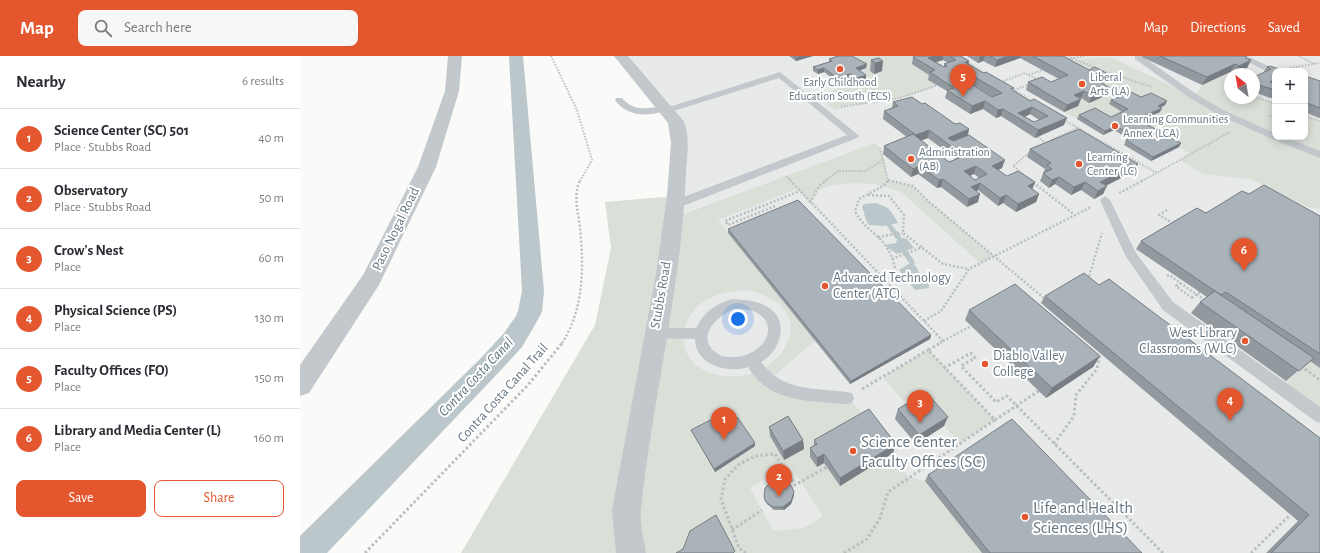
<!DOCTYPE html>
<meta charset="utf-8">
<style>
body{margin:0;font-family:"Alegreya Sans",sans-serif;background:#f7f7f7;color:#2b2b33}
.controls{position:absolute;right:12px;top:12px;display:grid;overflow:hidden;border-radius:8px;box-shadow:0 2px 10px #0003}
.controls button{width:36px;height:36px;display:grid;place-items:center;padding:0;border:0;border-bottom:1px solid #e1e1e2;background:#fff;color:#2b2b33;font:20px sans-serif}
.compass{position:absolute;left:924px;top:12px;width:36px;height:36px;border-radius:50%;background:#fff;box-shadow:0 2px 10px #0003;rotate:329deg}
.you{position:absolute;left:438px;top:263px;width:14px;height:14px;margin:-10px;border:3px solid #fff;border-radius:50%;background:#1a73e8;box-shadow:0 0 0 6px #1a73e833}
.badge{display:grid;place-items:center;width:26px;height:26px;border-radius:50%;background:#e4572e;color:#fff;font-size:13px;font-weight:700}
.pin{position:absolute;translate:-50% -33px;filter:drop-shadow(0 1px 2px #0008)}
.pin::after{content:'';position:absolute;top:21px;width:14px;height:12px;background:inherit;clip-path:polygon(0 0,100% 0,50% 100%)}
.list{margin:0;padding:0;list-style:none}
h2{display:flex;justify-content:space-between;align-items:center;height:52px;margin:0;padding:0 16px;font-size:17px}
h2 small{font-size:13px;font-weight:400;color:#7c7c81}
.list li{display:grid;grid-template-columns:26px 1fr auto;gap:12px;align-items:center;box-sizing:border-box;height:60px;padding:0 16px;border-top:1px solid #e1e1e2}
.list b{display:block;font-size:15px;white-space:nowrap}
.list p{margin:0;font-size:13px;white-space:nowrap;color:#7c7c81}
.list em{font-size:13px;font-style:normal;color:#7c7c81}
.actions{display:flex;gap:8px;padding:12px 16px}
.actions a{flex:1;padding:9px 0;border:1px solid #e4572e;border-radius:8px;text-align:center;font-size:14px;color:#e4572e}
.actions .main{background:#e4572e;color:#fff}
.icon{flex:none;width:22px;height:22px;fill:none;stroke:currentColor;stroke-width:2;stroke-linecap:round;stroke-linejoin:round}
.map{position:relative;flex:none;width:1020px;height:497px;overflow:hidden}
header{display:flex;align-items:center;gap:24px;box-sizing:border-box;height:56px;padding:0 20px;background:#e4572e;color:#fff}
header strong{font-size:19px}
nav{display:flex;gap:22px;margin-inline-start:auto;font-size:14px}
.search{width:280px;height:36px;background:#f7f7f7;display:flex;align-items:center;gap:10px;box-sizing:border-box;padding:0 14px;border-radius:8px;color:#7c7c81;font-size:15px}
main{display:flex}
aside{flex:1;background:#fff}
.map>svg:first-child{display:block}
.built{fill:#e8e9e9;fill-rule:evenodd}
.green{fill:#dadfd7;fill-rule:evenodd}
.water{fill:#bbc7cb}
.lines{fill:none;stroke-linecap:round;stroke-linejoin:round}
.stream{fill:#bbc7cb;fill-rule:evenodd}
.canal{fill:#bbc7cb;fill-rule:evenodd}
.path-far2{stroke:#bbbfc2;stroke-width:2;stroke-dasharray:1.5 1.5;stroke-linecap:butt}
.path-far1{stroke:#bbbfc2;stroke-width:2.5;stroke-dasharray:2 2;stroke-linecap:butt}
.path{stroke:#bbbfc2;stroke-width:3;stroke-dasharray:2.5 2.5;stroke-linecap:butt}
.service{fill:#c3c8cc;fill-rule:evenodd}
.minor{fill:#c3c8cc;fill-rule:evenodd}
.tertiary{fill:#c3c8cc;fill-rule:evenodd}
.path-bridge-far2{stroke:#bbbfc2;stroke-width:2;stroke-dasharray:1.5 1.5;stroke-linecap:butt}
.path-bridge-far1{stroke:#bbbfc2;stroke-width:2.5;stroke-dasharray:2 2;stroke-linecap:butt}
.path-bridge{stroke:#bbbfc2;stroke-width:3;stroke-dasharray:2.5 2.5;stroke-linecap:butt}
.wall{fill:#929a9f;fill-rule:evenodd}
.shaded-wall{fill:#777d82}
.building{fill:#aab3b9;stroke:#777d82;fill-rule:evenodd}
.poi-dot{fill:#e4572e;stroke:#fff;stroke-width:1.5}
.labels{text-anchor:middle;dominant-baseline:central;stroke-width:4;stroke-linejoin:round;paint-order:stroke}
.far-poi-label{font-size:12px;fill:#657683;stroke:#fff;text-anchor:start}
.street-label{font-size:14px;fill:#657683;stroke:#fff}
.poi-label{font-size:14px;fill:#657683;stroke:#fff;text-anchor:start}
.water-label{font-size:15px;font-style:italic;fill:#60757c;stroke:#fff}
.near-poi-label{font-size:17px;fill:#657683;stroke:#fff;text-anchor:start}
</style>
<header>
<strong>Map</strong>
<div class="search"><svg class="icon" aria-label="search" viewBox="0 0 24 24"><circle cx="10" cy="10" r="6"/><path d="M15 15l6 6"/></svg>Search here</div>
<nav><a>Map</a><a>Directions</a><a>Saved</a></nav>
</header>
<main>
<aside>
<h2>Nearby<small>6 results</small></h2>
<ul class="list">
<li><span class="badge">1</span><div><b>Science Center (SC) 501</b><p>Place · Stubbs Road</p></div><em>40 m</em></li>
<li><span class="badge">2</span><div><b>Observatory</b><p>Place · Stubbs Road</p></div><em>50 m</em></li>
<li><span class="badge">3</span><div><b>Crow's Nest</b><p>Place</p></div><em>60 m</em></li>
<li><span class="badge">4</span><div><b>Physical Science (PS)</b><p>Place</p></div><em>130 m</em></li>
<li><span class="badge">5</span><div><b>Faculty Offices (FO)</b><p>Place</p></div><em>150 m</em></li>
<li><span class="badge">6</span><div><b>Library and Media Center (L)</b><p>Place</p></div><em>160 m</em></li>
</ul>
<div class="actions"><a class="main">Save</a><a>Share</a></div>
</aside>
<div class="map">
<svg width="1020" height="497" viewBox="0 0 1020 497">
<rect width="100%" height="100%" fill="#fafaf8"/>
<path class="built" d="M320,0H1020V497H331L378,76ZM975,15H1005V81H975ZM930,18H954V42H930Z"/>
<path class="green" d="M552,0H635L634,22L638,29C619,37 600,43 581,46C565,49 549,47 535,54L518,40L566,23L556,16L566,12Z
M810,1L893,40L897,37L902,29L930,16L935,18H930V27L928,28L930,29V42H954V40L975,48V81H1005V60L1020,65V153L1007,151L951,123L903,118L880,104L890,98L826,57L809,65L794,56L777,63L764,56L777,50L771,46L781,42L789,47L762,8L784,3Z
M575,87C585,97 586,111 588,125L613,130L628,145L694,200L680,207L601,136L576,128L553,127L529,130L517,135L510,147L497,133L418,164L515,285L469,324L547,342L567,362L510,401L516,411L524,407L540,430L593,397L608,421L625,425L682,497H161L295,269L311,192L305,146L376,140L373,162ZM447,234C531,251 479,336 414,318C372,306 375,258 412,241C423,236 435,235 447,234ZM489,408L523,460L504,472L473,475L450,432Z
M628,294L695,364L659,387L616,338L603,345L583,321Z
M1010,305L1020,312V360L980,332Z"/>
<path class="water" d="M576,147C591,152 591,155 598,167L583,170L569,169C564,163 565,157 562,151L564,148Z
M598,181L607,183L614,192L597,198L584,189L596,187Z
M612,206L617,212L621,223L628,226L629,232L615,234L599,214Z"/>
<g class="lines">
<path class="stream" d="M589,167L591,168L600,179L601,181L600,183H596L587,170L586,169Z
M602,193H606L615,206L614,208H610L601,195Z"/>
<path class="canal" d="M209,0H223L244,235L242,256L232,274L222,291L200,315L27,497H0V480L182,301L204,277L216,260L218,255L222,235Z"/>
<path class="path-far2" d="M251,0L277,54L292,104L280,125
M767,0L800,14L852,31
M999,0L1014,8
M765,4L784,0
M666,6L686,18
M990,12L1020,7
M729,19L742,14
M701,26L725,17L738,24
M930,27L927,28L930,29
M711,32L732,45
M714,34L730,28
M954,40L975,48
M541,51L599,42L638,29
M968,60L975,59
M1005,60L1020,65
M764,64L857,117
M751,84L777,72
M580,92L588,125
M731,95L713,110L732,125
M486,120L491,125
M525,125L538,115H566L584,103
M842,125L930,76"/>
<path class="path-far1" d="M490,124L643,285L640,287
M588,124L613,130L628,145L745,243
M730,124L775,159
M588,125L583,130L559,143L555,155C561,167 568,172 578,181C593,195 598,216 597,236
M819,137L844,124
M568,139L589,140L604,159L603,177L643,208L669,213
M510,147L520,129L527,124
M475,150L428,169L425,165L500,135
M867,154L859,159L874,168
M578,181L603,177
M592,203L623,191
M867,220L869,219L906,245
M788,224L802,177
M881,227L876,230L892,242
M624,265L641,255L669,213L791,151
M643,285L673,269
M262,287C284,253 284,211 280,172C278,155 273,140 280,124"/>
<path class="path" d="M1001,310L1020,324
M644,312L671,297L675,302L661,310L696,346L707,340L863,497
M562,333L628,294
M754,388L774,360L776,339L797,313L800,298
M432,474L462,454
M65,497L228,329L263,286
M446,497L439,492L421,443L425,423L438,409L455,400L475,398L495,429L527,411
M544,497L567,483L580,462L588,436L695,364L628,294L642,286
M951,497L990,459"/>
<path class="service" d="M835,0H842L896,38L923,54L975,77V81H984L1020,95V102L972,83L917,58L890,42L835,3Z
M936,0H947L979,15H975V19L972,18Z
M480,16L557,78L559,80L557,82L378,152H370L368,149L370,146L547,79L479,22L367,57C361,55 357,57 352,58C337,60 323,56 315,44L316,42H322C334,56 349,53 365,49L369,51Z
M805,140L810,144L836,197L873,246L1020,351V367L1015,365L863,254L825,199L800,144Z
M432,243C444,244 455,244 466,250C491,263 481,295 461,306C483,336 514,332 547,336L552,337L554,342L552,347L547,348C511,345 469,347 448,311C428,318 395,309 395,283L355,282L350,281L348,277L350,273L355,272H396C404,256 415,248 432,243ZM433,253C438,253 444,253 449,254C483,262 468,300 433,301C427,301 422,301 418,298C394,282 416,261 433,253Z"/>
<path class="minor" d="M314,0H328L382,63C391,76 387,100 386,116C382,229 353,340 341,452C339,466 344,483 346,497H316L312,454L356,218L367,140L371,87L368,67Z"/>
<path class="tertiary" d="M148,0H162L159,35L136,111L79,229L9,337L0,340V309L63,219L118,111L145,35Z"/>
<path class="path-bridge-far2" d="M738,81L747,88"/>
<path class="path-bridge-far1" d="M892,242L900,236"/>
<path class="path-bridge" d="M695,364L740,334"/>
</g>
<path class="wall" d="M489,0H513L496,5Z
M615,0H661L668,8L713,35L764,69L735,82L701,60L696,62L683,53L670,58L645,42L647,35L628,24L629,19L612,8L613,1ZM643,4L648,7L644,8V11L636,6ZM670,28H671L693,41H692ZM730,58L739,64L734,66L725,61Z
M667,0H763L805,26L802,27L810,32L807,39L789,47L781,42L778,50L764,56L726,34L728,26H751L759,23L720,2L695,11L683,5L678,7Z
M842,0H946V2L951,4L947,12L934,18L930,16L902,29L842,1Z
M579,2L582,15L574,18L570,15L571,4Z
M529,3L566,12L559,14L566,23L556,26L550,22L537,26L524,16L518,18L513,15V11L529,6Z
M967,11L975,15V42L972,41L970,42L954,36V21L963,17Z
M1005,22L1020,25V62H1019L1005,56Z
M841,41L865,49L861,51L860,56L841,65L879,91L851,105L824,89L826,84L829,83L814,74L803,79L777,63L779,59L811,61L822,56L809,48L811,44Z
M593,46L622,48L655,68L669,73L668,80L702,112L698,114L707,120L735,126L732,133L739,138L736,146L716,156L703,147L698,150L678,134L676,135L678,146L667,151L641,131L637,132L618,118L611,121L583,98L584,90L607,81L583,63L584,55L592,52ZM628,82L656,103L649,106L621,84ZM674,118L679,122L675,124L670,120Z
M730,93L833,116L806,130L803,138L794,143L781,134L771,139L755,128L749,132L740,125L745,113L727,101Z
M949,138L1020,160V312L1010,305L986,325L891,257L900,246L907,241L836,193L841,185Z
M428,173L631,279L630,283L550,328L428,177Z
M799,229L1020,382V497H966L998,465L741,247L745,240Z
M669,254L800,300L793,311L746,342L665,264Z
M598,353L644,370L616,388L595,363Z
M469,371L503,384L504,393L484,404L470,380Z
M391,374L455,390L415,416L393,377Z
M514,384L596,388L593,397L540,430L524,407L517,411L510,401V392L514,389Z
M628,419L842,497H682L625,425Z
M494,436V439L491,448L484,454H474L467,448L465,444L464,441Z"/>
<path class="shaded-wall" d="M501,0H513L496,5V2Z
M634,0H643V4L627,9L628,2Z
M680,0H685L683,5L678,7Z
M708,0H721L720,2L695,11L697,4Z
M951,4L947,12L934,18L939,10Z
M583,5L582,15L574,18L575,7Z
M669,5L668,12L665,6Z
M567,8L566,12L556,16V12Z
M935,8L930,16L902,29L907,21Z
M524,12V16L518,18V14Z
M550,18V22L537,26V22Z
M808,18L805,26L792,31L795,23Z
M566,19V23L556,26L557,22Z
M673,20L671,28L662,31L663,23Z
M975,23V25L972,30L970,26Z
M810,32L807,39L789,47L792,39Z
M784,35L781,42L774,39Z
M975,35V37L972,41L970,42Z
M781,43L778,50L764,56L767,49Z
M685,45L683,53L670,58L672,50Z
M867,45L865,49L856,54L858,50Z
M732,51L730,58L720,63L718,57Z
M862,52L860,56L835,67L837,63Z
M703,53L701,60L696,62L698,54Z
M767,62L764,69L735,82L738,74Z
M816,70L814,74L803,79L805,75Z
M669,73L667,81L648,88V82Z
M629,74L628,82L615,87L616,79Z
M881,87L879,91L851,105L853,101Z
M705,104L702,112L690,118L692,110Z
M838,108L833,116L796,134L800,126Z
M620,110L618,118L611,121L613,113Z
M676,110L674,118L662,123L664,115Z
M759,121L755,128L749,132L752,124Z
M643,123L641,131L637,132L639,124Z
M735,126L732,134L728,130Z
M785,126L781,134L771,139L774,131Z
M680,127L678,134L669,139L671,131Z
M807,130L803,138L794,143L798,135Z
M680,138L678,146L667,151L669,143Z
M739,138L736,146L716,156L718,148Z
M706,139L703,147L698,150L700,142Z
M631,279L630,283L550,328L551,325Z
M800,300L793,311L746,342L752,332Z
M648,361L644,370L616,388L619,379Z
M503,384L504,393L484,404L483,395Z
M455,387V390L415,416L414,413Z
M596,388L593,397L540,430V422Z
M524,398V407L517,411V402Z
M494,436V439L491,448L484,454L483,451Z"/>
<path class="building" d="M494,0H501L496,2Z
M538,0H552L567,8L556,12L566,19L557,22L550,18L537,22L524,12L518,14L513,11L532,5L529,3Z
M615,0H634L628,2L644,11L647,10L644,8L656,4L650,0H661L669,5L665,6L683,17L686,16L714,32L711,33L730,45L734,43L767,62L738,74L703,53L698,54L685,45L672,50L647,34L654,32L630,16L635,14L613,1ZM673,20L702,37L692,41L663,23ZM732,51L748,60L734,66L718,57Z
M690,0H708L697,4Z
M733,0H763L789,14L795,11L808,18L795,23L810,32L792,39L784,35L774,39L781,43L767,49L728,26L742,21L751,26L768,19Z
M860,0H947L945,2L951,4L939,10L935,8L907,21Z
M579,2L583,5L575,7L571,4Z
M970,10L985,15H975V23L970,26L975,28V34L962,30L954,26V21L971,13L967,11Z
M1008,21L1020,25V52L1005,46V22Z
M831,36L841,41L851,37L867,45L858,50L862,52L837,63L881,87L853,101L826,84L834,80L816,70L805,75L779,59L795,52L811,61L828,53L811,44Z
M612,41L622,48L625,47L655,68L660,67L669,73L648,82L653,85L669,79L705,104L692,110L707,120L718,115L735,126L728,130L739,138L718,148L706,139L700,142L680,127L671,131L680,138L669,143L643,123L639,124L620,110L613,113L584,90L613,78L649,106L664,100L629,74L616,79L584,55L598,50L593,46ZM676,110L687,118L675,124L664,115Z
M779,73L838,108L800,126L807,130L798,135L785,126L774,131L759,121L752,124L743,117L752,113L747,109L751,107L730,93Z
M964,129L1020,160V298L926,236L921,239L841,185L897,152L906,157L942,135L949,138Z
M498,144L631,279L551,325L428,173Z
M784,217L799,229L809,223L1020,382V497H971L1009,459L745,240Z
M715,228L800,300L752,332L669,254Z
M915,235L1014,302L999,315L900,246Z
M626,336L648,361L619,379L598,353Z
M569,353L596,388L540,422L524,398L517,402L510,392L517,388L514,384Z
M424,357L438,362L455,387L414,413L391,374Z
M488,360L503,384L483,395L469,371Z
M712,363L842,497H690L628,419Z
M477,423L486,424L492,431L494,436L491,445L483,451H473L466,446L464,441L465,432L472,425Z
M416,459L435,495L433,497H376L383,493L390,475Z"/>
<g class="poi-dot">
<circle cx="540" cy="13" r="4"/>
<circle cx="782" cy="28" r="4"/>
<circle cx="815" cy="70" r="4"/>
<circle cx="611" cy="103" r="4"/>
<circle cx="779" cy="108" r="4"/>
<circle cx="525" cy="230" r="4"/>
<circle cx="945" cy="285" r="4"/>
<circle cx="685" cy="308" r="4"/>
<circle cx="553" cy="395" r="4"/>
<circle cx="725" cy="461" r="4"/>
</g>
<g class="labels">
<g class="far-poi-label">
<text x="790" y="21">Liberal<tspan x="790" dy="14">Arts (LA)</tspan></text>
<text x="540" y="26" text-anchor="middle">Early Childhood<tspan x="540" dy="14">Education South (ECS)</tspan></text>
<text x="823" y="63">Learning Communities<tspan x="823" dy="14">Annex (LCA)</tspan></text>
<text x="619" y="96">Administration<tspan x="619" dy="14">(AB)</tspan></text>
<text x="787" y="101">Learning<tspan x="787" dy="14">Center (LC)</tspan></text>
</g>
<g class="street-label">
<text transform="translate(96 173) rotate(-64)">Paso Nogal Road</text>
<text transform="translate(361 239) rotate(-80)">Stubbs Road</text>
<text transform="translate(203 337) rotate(-48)">Contra Costa Canal Trail</text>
</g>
<g class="poi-label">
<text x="533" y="222">Advanced Technology<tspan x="533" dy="16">Center (ATC)</tspan></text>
<text x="937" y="277" text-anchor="end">West Library<tspan x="937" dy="16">Classrooms (WLC)</tspan></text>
<text x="693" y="300">Diablo Valley<tspan x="693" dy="16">College</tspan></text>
</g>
<g class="water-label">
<text transform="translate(176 321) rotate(-47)">Contra Costa Canal</text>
</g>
<g class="near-poi-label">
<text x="561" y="385">Science Center<tspan x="561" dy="20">Faculty Offices (SC)</tspan></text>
<text x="733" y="451">Life and Health<tspan x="733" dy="20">Sciences (LHS)</tspan></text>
</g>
</g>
</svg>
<div class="controls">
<button>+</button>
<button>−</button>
</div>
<svg class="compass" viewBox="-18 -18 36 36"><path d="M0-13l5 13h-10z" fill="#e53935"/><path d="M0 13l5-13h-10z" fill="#7c7c81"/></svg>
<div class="you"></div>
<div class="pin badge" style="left:424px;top:384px">1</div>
<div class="pin badge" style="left:479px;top:441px">2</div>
<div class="pin badge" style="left:620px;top:367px">3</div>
<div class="pin badge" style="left:930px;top:365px">4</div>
<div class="pin badge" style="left:663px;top:41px">5</div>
<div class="pin badge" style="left:944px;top:215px">6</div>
</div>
</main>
